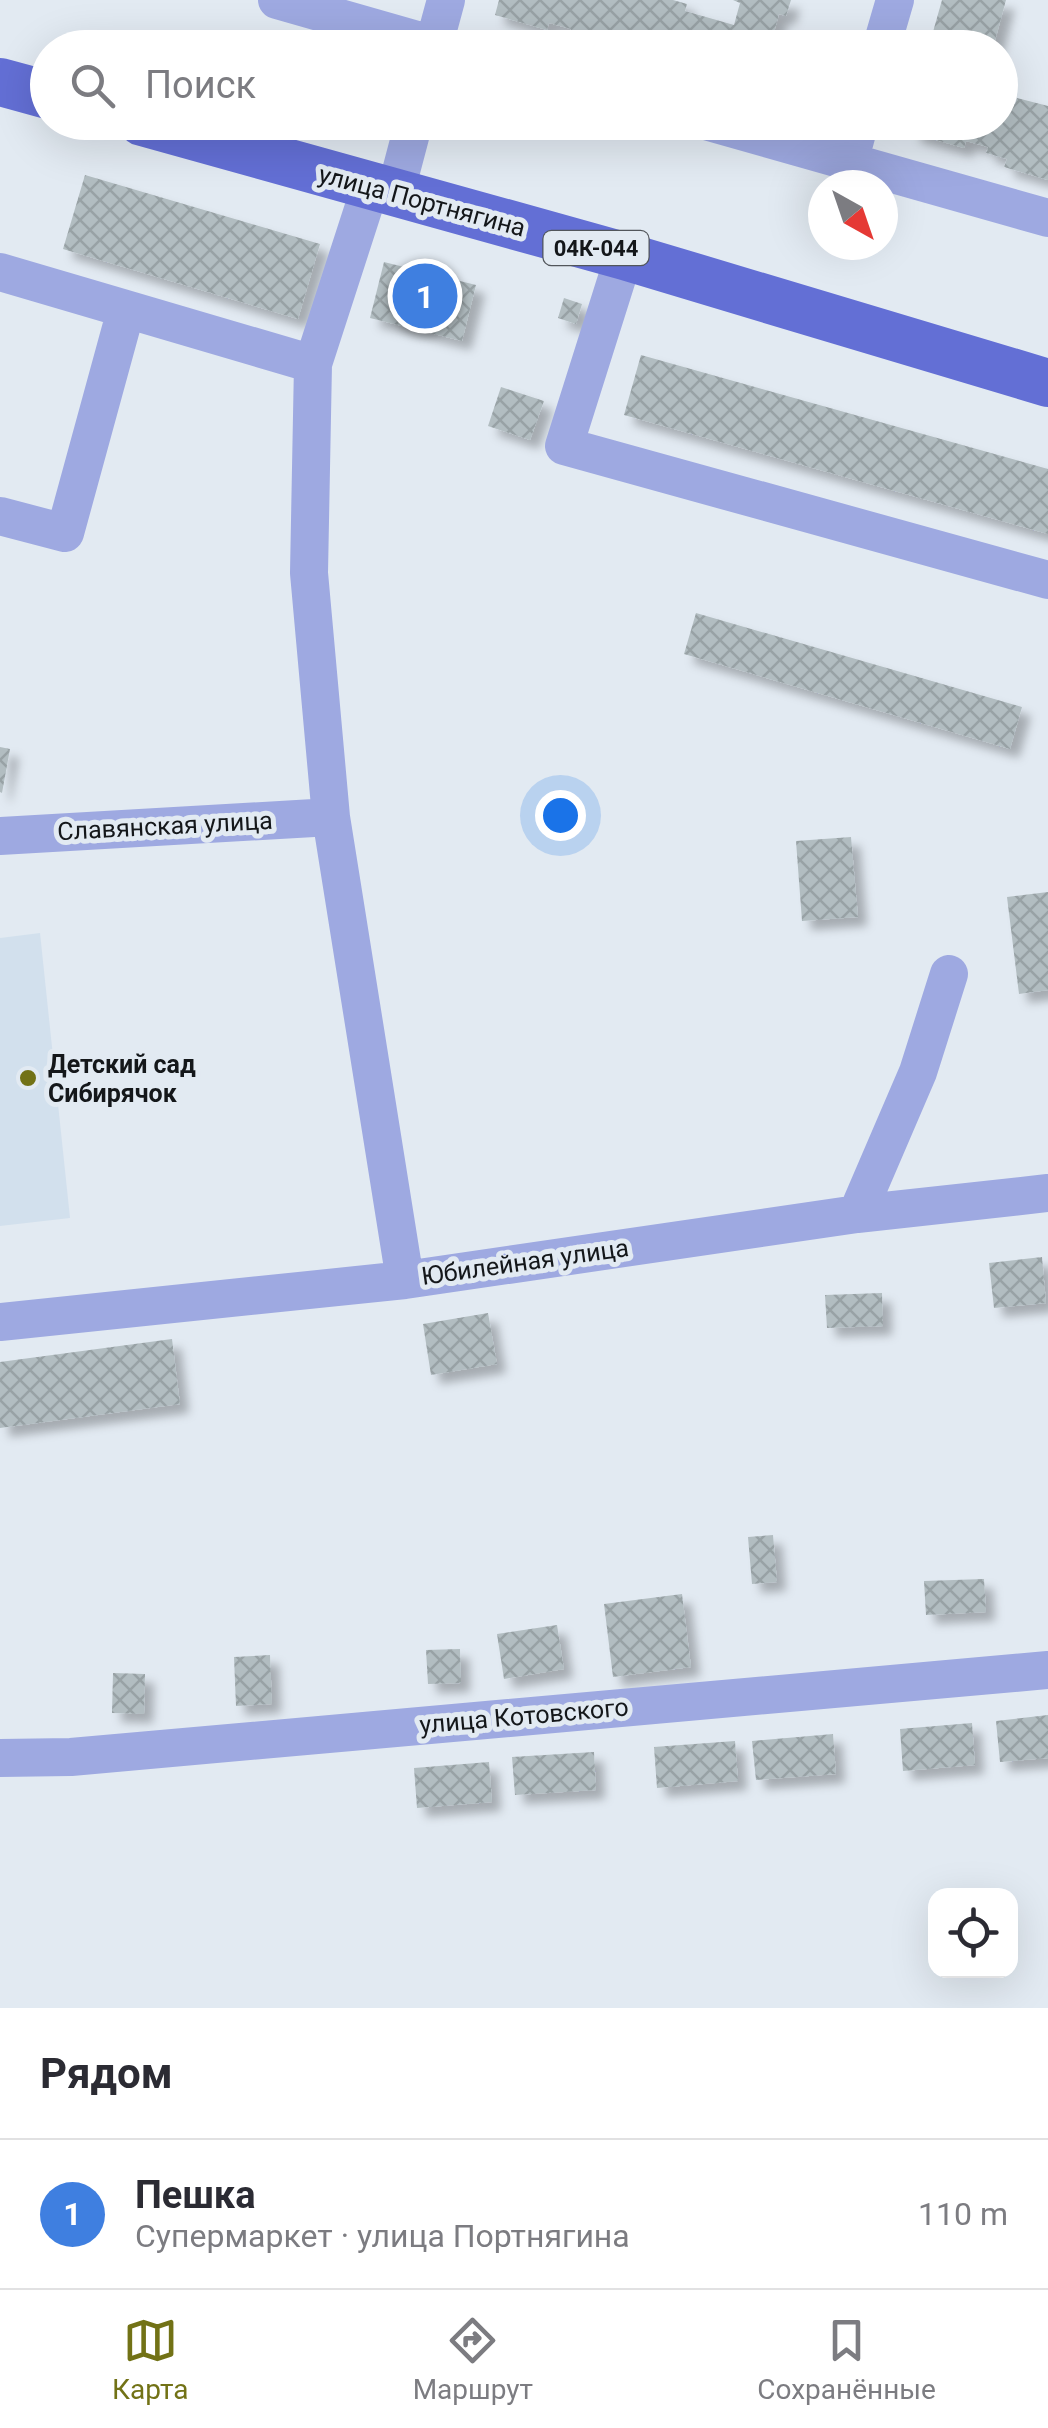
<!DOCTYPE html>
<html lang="ru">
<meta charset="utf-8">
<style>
body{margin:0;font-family:Roboto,sans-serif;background:#f7f7f7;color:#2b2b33}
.controls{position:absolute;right:30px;bottom:30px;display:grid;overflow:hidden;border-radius:20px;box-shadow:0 10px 40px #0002}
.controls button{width:90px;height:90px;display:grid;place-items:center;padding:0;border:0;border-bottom:2px solid #e1e1e2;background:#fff;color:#2b2b33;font:50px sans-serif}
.compass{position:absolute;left:808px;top:170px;width:90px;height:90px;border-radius:50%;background:#fff;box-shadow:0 10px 40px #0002;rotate:140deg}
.you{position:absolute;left:560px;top:815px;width:35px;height:35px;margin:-25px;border:8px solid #fff;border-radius:50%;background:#1a73e8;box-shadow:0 0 0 15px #1a73e833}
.badge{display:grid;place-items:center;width:65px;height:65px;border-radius:50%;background:#727216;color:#fff;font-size:32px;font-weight:700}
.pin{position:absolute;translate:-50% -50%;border:5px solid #fff;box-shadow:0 2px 10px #0006}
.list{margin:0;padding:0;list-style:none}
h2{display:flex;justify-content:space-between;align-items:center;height:130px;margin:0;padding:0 40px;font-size:42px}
h2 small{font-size:32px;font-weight:400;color:#7c7c81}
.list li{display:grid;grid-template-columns:65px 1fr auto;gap:30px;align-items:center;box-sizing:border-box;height:150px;padding:0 40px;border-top:2px solid #e1e1e2}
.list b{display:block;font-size:38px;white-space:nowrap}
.list p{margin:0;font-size:32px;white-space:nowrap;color:#7c7c81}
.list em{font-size:32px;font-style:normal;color:#7c7c81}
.icon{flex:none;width:55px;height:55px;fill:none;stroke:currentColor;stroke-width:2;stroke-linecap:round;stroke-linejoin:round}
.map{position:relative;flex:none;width:1048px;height:2008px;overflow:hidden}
.search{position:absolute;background:#fff;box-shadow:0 10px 40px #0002;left:30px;right:30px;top:30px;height:110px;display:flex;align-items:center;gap:25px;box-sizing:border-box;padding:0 35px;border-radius:55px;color:#7c7c81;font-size:38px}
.sheet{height:280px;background:#fff}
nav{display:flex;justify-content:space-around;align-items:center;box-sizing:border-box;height:140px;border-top:2px solid #e1e1e2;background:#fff;font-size:28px;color:#7c7c81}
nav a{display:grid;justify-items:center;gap:5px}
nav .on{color:#727216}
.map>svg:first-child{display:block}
.built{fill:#d2e0ed}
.building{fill:url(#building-cross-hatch);filter:url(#shadow)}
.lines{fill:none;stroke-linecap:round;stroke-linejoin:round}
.minor{stroke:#9ea9e1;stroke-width:38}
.major{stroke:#636fd5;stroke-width:48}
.poi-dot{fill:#727216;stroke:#e2eaf2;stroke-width:4}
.labels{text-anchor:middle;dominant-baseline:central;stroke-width:10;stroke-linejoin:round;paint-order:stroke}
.shield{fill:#e2eaf2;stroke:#52565b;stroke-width:2.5}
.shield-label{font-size:22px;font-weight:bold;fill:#14171a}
.street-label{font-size:25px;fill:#14171a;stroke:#e2eaf2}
.poi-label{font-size:25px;font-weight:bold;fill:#14171a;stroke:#e2eaf2;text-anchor:start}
</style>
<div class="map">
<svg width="1048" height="2008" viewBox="0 0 1048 2008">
<defs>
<pattern id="building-cross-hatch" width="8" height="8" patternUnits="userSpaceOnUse" patternTransform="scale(2.5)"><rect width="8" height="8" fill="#b2bdc1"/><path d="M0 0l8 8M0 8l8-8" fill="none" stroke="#98a2a5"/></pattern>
<filter id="shadow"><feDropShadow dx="9" dy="9" stdDeviation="5" flood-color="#0004"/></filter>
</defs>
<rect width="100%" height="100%" fill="#e2eaf2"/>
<path class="built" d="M40,933L70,1218L0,1226V938Z"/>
<path class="building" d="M499,0H673L687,4L685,11L734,25L740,3L733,0H791L786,16L779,14L773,36L780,38L777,48H588L590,42L569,36L571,29L549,23L547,30L495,15Z
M942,0H1006L993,48H936L938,41L931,39Z
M1017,98L1048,106V180L1004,167L1007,159L986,153L988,147L966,141L964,148L911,133L914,122H1000L1001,101L1015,104Z
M85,175L320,244L298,319L63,249Z
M384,262L476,285L462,341L370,318Z
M564,298L582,304L576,324L558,318Z
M641,355L1048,469V534L624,415Z
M501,387L544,401L530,440L488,426Z
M696,613L1022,707L1010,749L684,654Z
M0,747L10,749L2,793L0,792Z
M851,837L858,917L802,921L796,841Z
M1048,892V990L1019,994L1007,897Z
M1042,1257L1046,1303L994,1308L989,1263Z
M882,1293L883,1326L827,1328L825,1295Z
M488,1313L497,1364L431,1375L423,1324Z
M172,1339L180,1404L0,1428V1362Z
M773,1535L777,1582L752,1584L748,1537Z
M984,1579L986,1612L926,1615L924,1581Z
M682,1594L691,1667L613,1677L604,1604Z
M557,1625L564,1669L504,1679L497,1634Z
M460,1649L461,1683L428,1684L426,1650Z
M270,1655L272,1704L236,1706L234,1657Z
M113,1673L145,1674L144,1714L112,1713Z
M1048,1715V1758L1000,1762L996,1721Z
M972,1723L975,1765L903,1771L900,1729Z
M833,1734L836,1774L756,1780L752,1741Z
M735,1741L738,1781L657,1788L654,1747Z
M594,1752L596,1790L515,1795L512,1757Z
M489,1762L492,1802L417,1808L414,1768Z"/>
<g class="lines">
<path class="minor" d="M277,0L445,48
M433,48L446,0
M881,48L895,0
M709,122L1048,218
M849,162L860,122
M370,188L313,364L309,573L331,817L405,1280
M395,194L414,122
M624,256L564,446L1048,580
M0,272L313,364
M0,516L65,533L126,310
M0,836L331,817
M857,1214L918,1072L949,974
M0,1322L405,1280L857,1214L1048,1193
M0,1758L71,1757L1048,1670"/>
<path class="major" d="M0,82L48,95
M142,122L624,256L1048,383"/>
</g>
<circle class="poi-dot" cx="28" cy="1078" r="10"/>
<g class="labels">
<rect class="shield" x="543.5" y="231" width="105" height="34" rx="8"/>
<g class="shield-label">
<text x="596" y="248">04К-044</text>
</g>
<g class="street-label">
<text transform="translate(422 201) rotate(15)">улица Портнягина</text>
<text transform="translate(165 826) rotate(-3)">Славянская улица</text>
<text transform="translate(525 1262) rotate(-8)">Юбилейная улица</text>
<text transform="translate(524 1716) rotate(-5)">улица Котовского</text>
</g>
<g class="poi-label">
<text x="48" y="1064">Детский сад<tspan x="48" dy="29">Сибирячок</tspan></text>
</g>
</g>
</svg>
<div class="controls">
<button><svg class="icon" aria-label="locate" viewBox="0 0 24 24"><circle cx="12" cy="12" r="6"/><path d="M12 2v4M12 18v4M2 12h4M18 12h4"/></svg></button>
</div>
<svg class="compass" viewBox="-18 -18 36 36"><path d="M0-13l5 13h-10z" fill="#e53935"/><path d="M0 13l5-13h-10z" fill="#7c7c81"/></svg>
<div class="you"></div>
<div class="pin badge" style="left:425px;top:296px;background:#3f7fe0">1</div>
<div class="search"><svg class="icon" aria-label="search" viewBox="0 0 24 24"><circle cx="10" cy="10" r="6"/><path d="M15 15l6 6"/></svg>Поиск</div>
</div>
<section class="sheet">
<h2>Рядом<small></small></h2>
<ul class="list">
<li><span class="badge" style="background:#3f7fe0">1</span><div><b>Пешка</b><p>Супермаркет · улица Портнягина</p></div><em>110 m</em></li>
</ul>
</section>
<nav>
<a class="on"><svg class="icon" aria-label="map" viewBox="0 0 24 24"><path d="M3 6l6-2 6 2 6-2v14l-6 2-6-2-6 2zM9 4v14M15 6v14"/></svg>Карта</a>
<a><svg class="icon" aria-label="directions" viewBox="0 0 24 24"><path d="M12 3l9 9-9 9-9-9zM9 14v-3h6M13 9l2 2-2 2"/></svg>Маршрут</a>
<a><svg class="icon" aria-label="saved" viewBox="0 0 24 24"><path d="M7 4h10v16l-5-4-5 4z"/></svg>Сохранённые</a>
</nav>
